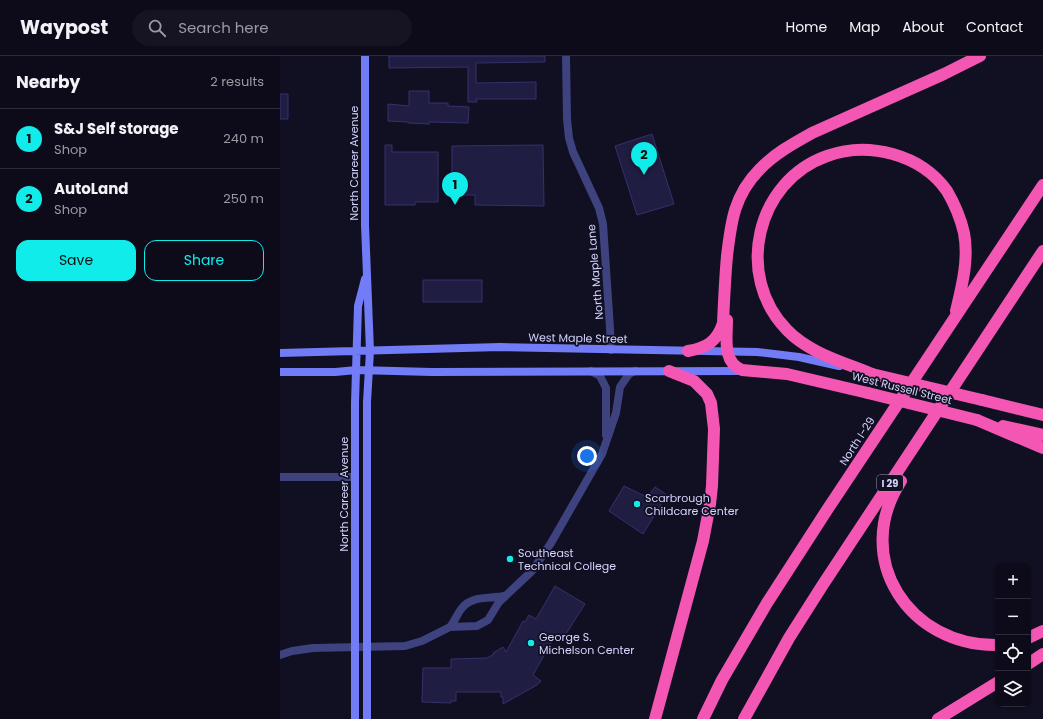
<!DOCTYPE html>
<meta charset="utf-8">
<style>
body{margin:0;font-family:Poppins,sans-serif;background:#161423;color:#f1f3f6}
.controls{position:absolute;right:12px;bottom:12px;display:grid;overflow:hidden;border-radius:8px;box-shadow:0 1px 3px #0004}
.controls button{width:36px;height:36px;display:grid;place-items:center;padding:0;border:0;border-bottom:1px solid #2d2b39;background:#0d0b1a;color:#f1f3f6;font:20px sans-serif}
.you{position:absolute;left:307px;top:400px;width:14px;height:14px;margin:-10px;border:3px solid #fff;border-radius:50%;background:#1a73e8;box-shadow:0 0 0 6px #1a73e833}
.badge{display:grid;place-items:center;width:26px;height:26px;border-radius:50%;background:#10ecea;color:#111;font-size:13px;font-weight:700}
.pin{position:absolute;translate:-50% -33px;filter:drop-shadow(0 1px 2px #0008)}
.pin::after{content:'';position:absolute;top:21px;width:14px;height:12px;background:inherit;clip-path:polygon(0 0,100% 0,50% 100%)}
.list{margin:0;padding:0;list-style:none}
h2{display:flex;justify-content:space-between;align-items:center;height:52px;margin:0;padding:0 16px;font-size:17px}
h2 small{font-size:13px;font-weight:400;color:#9a9ba2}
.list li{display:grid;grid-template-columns:26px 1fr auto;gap:12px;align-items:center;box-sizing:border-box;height:60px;padding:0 16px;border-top:1px solid #2d2b39}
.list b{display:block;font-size:15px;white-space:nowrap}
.list p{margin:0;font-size:13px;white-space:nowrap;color:#9a9ba2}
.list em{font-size:13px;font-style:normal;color:#9a9ba2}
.actions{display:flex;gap:8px;padding:12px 16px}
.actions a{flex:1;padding:9px 0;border:1px solid #10ecea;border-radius:12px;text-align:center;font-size:14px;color:#10ecea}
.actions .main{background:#10ecea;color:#111}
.icon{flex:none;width:22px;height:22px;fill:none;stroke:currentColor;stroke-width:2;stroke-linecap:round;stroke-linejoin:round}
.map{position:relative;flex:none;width:763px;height:663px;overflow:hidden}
header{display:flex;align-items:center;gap:24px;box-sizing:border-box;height:56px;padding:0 20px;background:#0d0b1a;border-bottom:1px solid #2d2b39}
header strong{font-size:19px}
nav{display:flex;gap:22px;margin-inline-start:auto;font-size:14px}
.search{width:280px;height:36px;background:#161423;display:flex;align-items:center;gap:10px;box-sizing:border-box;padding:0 14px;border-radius:22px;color:#9a9ba2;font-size:15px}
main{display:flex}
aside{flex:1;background:#0d0b1a}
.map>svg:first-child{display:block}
.building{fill:#201d42;stroke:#36306c}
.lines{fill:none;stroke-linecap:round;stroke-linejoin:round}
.street{stroke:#3e427e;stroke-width:8}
.secondary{stroke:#717cf6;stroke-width:8}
.highway{stroke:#f457b3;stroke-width:12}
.highway-bridge{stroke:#f457b3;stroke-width:12}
.poi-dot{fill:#10ecea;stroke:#110f22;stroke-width:1.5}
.labels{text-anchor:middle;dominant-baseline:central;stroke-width:3.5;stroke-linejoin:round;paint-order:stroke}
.shield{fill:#110f22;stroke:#9a99bb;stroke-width:1}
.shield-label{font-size:10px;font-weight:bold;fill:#d4d4fc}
.street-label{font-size:11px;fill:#d4d4fc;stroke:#110f22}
.poi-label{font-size:11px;fill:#d4d4fc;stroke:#110f22;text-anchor:start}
</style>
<header>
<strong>Waypost</strong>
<div class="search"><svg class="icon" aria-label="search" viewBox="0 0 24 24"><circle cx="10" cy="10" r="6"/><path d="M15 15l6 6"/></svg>Search here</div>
<nav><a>Home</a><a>Map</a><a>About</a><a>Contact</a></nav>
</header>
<main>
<aside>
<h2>Nearby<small>2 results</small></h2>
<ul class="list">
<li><span class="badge">1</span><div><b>S&amp;J Self storage</b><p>Shop</p></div><em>240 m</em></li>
<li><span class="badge">2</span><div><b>AutoLand</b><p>Shop</p></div><em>250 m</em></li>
</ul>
<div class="actions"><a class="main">Save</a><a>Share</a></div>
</aside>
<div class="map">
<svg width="763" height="663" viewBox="0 0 763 663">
<rect width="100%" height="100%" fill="#110f22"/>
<path class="building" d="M109,0H265V6L196,7V27L256,26V43H196L197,46H188V11L109,12Z
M129,35H149V47H168V50L189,51L188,67L149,66V68L128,67V66L108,65V48L129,50Z
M0,38H8V63H0Z
M372,78L394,148L357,159L335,90Z
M105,89H112V96H158V146H135V149H105Z
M263,89L264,150L195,149V139H172V90Z
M143,224H202V246H143Z
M344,430L367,441L375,431L387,439L363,478L329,455Z
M275,530L305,548L282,584L275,580L253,619L261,625L257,629L223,648V641H221V636H176V645H171V647L142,646L143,612H171V603L207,602L214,598L213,597L223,591L226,596L243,565L245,566L249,559L256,563Z"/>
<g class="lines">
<path class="street" d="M286,0L287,63L289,82L293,96L319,152L323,168L330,272L331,294
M311,315L320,320L326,332V379
M0,421H75
M170,571C175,565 177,558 182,552C192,539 210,543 224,540
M0,599L12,595L33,592L125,590L142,585L170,571L197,570L208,564L219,546L252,515L271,487L322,398L336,357L340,331L349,318L355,315"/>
<path class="secondary" d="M85,0V169L90,295L87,346V663
M0,297L220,291L477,296L519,301L559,310
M0,316H55L77,314L152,316L463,315
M75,663V347L78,250L85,223"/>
<path class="highway" d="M447,264C447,282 442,306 462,314L507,318L588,337
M408,295C426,292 437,286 443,267C444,245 445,222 447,200C451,166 454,139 480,113C494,98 514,87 532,77L664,18L700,0
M592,318C563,306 529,297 507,274C454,220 476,125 547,100C588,85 641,98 667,135C674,147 681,164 684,177C689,203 682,230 676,255
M702,344L763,359
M697,364L763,392
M723,370L763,379
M621,425C571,502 629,591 718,589
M748,582L763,575
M748,608L763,598
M375,663L423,485L430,448L432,430L434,373L431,347L427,338L414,325L389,315
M423,663L442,624L487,547L547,454L763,129
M464,663L509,582L542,530L763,195
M658,663L718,626"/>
<path class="highway-bridge" d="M592,318L702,344
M588,337L697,364"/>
</g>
<g class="poi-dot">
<circle cx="357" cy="448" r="4"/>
<circle cx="230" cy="503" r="4"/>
<circle cx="251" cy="587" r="4"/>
</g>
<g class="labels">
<rect class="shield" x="597" y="419" width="26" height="16" rx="3"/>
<g class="shield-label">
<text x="610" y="427">I 29</text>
</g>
<g class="street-label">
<text transform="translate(74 107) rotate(-90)">North Career Avenue</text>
<text transform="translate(315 216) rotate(-95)">North Maple Lane</text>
<text transform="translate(298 282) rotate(1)">West Maple Street</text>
<text transform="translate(622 332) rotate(14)">West Russell Street</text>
<text transform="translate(577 385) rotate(-57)">North I-29</text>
<text transform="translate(64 438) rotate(-90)">North Career Avenue</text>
</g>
<g class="poi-label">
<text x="365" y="442">Scarbrough<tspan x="365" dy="13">Childcare Center</tspan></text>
<text x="238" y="497">Southeast<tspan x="238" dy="13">Technical College</tspan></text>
<text x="259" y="581">George S.<tspan x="259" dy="13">Michelson Center</tspan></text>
</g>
</g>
</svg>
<div class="controls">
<button>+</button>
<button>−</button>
<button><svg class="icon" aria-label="locate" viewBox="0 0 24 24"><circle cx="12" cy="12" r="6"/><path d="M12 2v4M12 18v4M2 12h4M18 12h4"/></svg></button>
<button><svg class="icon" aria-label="layers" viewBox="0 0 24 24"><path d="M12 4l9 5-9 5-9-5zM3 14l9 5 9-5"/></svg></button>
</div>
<div class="you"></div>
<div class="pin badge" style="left:175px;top:149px">1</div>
<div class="pin badge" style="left:364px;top:119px">2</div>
</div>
</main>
